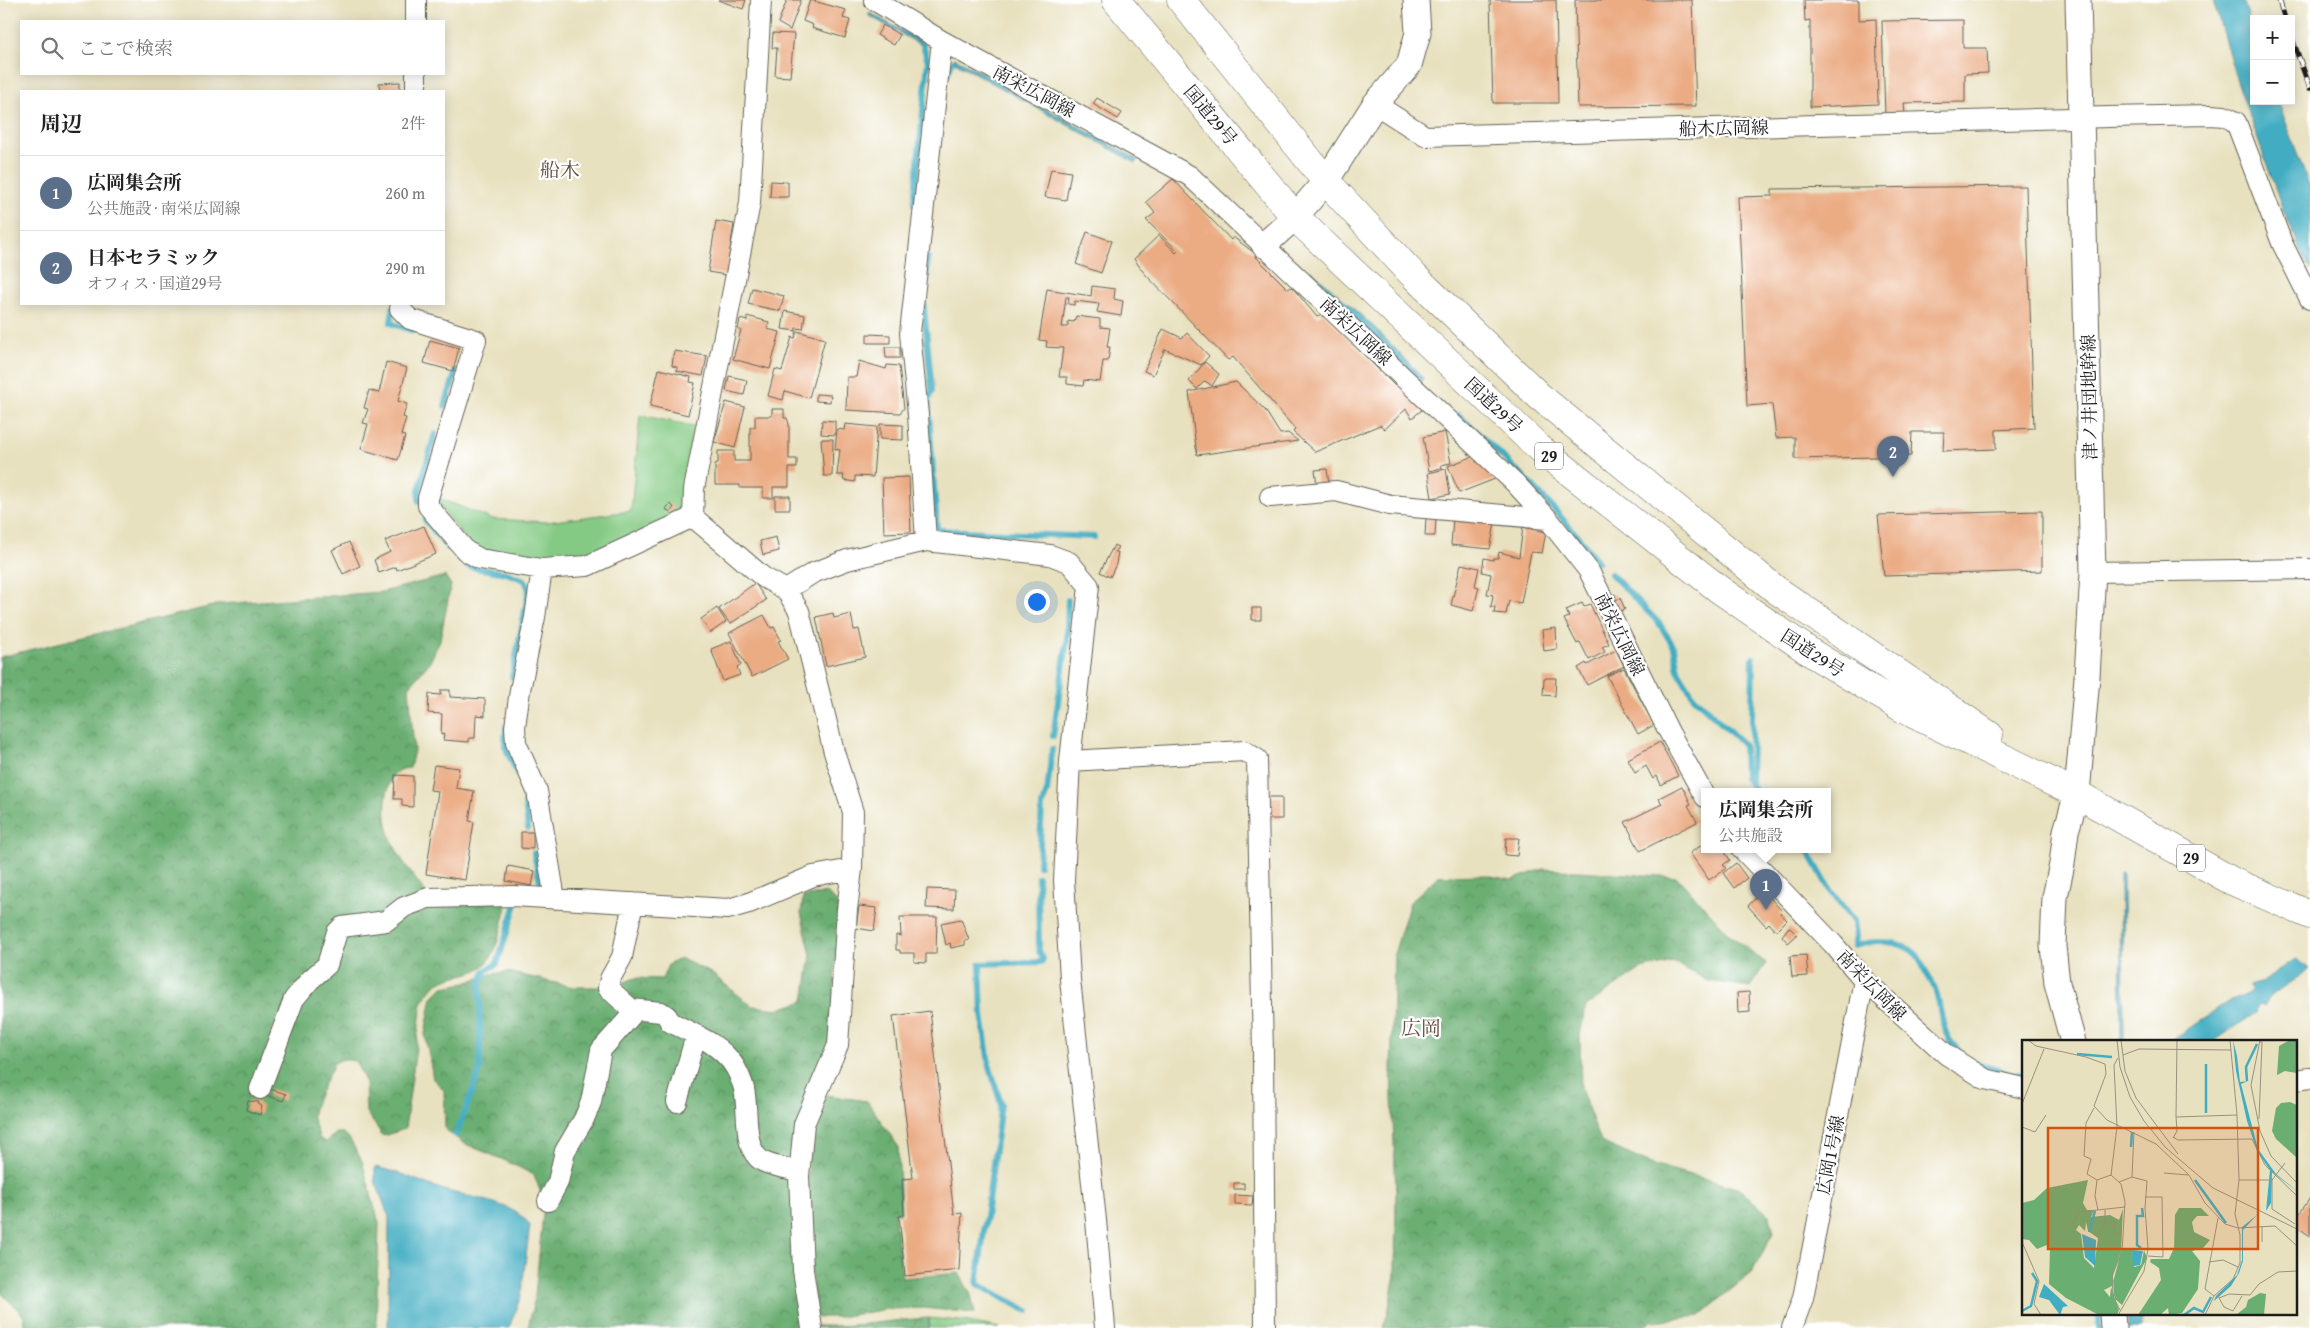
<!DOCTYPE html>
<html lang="ja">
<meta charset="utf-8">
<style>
body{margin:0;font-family:"Gentium Book Plus","Noto Serif JP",serif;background:#f6f6f6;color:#222}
.controls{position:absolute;right:15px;top:15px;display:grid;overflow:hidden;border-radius:0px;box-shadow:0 2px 12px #0003}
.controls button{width:45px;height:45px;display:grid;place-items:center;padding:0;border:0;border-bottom:1px solid #e0e0e0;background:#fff;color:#222;font:25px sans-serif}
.you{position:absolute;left:1036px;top:601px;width:18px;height:18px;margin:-12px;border:4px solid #fff;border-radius:50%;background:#1a73e8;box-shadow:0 0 0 8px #1a73e833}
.badge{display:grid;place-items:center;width:32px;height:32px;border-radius:50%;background:#7c3aed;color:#fff;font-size:16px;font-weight:700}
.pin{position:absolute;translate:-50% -41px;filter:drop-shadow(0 1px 2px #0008)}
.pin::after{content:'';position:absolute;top:26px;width:18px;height:15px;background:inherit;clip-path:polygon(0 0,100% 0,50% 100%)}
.popup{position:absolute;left:1701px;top:788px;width:130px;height:65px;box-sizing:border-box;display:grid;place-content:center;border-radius:0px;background:#fff;filter:drop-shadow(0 1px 4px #0005);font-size:16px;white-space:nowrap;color:#767676}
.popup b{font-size:19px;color:#222}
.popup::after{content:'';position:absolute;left:50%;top:100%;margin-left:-10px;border:10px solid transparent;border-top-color:#fff}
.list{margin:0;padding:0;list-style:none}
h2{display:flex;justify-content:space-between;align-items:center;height:65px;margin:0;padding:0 20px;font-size:21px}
h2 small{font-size:16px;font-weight:400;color:#767676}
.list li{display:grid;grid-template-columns:32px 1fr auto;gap:15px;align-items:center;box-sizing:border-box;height:75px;padding:0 20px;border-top:1px solid #e0e0e0}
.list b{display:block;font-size:19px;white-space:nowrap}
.list p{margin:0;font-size:16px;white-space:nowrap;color:#767676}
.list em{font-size:16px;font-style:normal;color:#767676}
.icon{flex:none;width:28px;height:28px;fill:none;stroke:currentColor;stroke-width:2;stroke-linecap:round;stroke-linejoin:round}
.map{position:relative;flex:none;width:2310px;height:1328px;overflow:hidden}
.search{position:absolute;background:#fff;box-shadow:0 2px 12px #0003;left:20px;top:20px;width:425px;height:55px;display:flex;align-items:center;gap:12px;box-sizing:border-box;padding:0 18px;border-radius:0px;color:#767676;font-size:19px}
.panel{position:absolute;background:#fff;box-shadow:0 2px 12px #0003;left:20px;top:90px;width:425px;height:215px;border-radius:0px}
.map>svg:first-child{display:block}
.grass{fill:#84ca84;stroke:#507350}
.forest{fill:url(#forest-crowns);stroke:#446547}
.water{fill:#42adc2;stroke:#2f646f}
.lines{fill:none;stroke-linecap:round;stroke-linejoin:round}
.stream{stroke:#42adc2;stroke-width:6}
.building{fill:#ebac84}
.minor-casing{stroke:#636155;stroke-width:22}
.tertiary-casing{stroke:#636155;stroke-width:27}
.trunk-casing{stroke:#636155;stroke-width:29}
.minor{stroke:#fff;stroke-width:20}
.tertiary{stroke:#fff;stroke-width:25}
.trunk{stroke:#fff;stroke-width:28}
.rail-casing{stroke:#1c1c1c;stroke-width:5.5}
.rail{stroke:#fff;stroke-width:4;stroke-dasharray:11;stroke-linecap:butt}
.labels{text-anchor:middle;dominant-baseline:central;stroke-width:4.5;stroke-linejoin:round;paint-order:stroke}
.shield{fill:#fff;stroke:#606060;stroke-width:1}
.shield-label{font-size:16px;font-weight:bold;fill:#1c1c1c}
.street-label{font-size:18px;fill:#1c1c1c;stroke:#fff}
.quarter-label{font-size:20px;fill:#644e40;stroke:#fff}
.inset-river{fill:none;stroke:#42adc2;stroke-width:2.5}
.inset-road{fill:none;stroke:#96927e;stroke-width:1}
.view{fill:#d4530e;fill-opacity:0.15;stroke:#d4530e;stroke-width:2.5}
.inset-edge{fill:none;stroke:#1c1c1c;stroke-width:2.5}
</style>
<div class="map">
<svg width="2310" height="1328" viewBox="0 0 2310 1328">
<defs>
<pattern id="forest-crowns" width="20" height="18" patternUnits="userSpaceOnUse" patternTransform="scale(1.25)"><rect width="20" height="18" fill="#6bae72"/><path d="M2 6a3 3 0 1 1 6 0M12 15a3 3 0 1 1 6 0" fill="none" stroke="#578d5d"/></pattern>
</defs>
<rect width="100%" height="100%" fill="#fff"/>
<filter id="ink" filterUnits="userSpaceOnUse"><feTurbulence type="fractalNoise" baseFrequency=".02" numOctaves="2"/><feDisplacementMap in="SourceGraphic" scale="10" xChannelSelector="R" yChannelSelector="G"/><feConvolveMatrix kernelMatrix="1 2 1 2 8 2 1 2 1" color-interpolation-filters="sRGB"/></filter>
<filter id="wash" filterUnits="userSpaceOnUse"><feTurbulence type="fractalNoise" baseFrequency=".0096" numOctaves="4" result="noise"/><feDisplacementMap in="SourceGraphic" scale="20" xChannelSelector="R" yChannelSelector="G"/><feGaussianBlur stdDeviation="1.12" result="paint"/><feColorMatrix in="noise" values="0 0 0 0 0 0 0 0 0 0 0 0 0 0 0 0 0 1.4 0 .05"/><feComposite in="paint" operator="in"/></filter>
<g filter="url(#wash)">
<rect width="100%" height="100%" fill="#e8e1bf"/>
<path class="grass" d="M640,415L698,427L681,506L674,519L586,557L532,560L470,547L433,496L492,519L547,522L631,511Z
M929,1318L969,1322L1000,1328H930Z"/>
<path class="forest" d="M445,576L451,585L440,640L430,662L409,687L414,750L410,768C396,769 393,773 389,785C376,833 402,860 428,896L402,904L384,919L339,924C331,936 331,951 323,963C316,975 301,982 294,995C277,1024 267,1057 256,1089L263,1091L294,1008C299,999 304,990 312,982C318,977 325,974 330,966C336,955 336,939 345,930L385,925L406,910L431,901L509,900C504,915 498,948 490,959C477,979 450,971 433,987C429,991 426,998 422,1003L405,1129L383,1136L366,1112L365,1081L355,1061L343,1059L334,1063C329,1076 310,1108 313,1119C315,1127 318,1130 319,1138L325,1142L337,1133H343L349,1138L362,1161L379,1223L376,1328H23L25,1317L0,1292V657L221,604L382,592Z
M1543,869L1677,877L1729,934L1766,963L1750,987L1709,981L1673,962L1641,969L1586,1006L1580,1034L1581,1089L1601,1142L1651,1164L1738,1188L1770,1216L1774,1233L1752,1272L1700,1316L1652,1321L1641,1328H1383L1388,1313L1395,1274L1396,1192L1391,1071L1394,954L1410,902L1438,876L1486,875L1512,880Z
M826,893L838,903L832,1045L794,1166L761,1156L740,1069L633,1007L612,987L635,978L662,979L668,965L680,958L711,973L752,1006L779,1009L804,1001L811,955L801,913L803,897Z
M508,972L573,987H605L626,1009L593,1074L544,1201L534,1175L504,1160L463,1143L445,1129L444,1090L433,1079L425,1034L432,997L443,987L465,983L491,974Z
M650,1015L697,1040L727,1061L749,1153L793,1172L803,1328H528L535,1296L543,1213L549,1205L604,1054L631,1023Z
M826,1095L867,1101L898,1146L901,1213H894L902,1278L959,1273L971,1295L975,1313L923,1308L888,1309L839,1317H816L806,1222L810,1132Z
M929,1318V1328H817V1326C855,1327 891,1320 929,1318Z"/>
<path class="water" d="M2213,0H2243L2254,34V101H2278L2310,188V270L2283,210L2235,75Z
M870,13L923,42L921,45L868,15Z
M955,58L1137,159L1136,163L953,61Z
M1311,270L1377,330L1423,378L1420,383L1306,275Z
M2120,874H2123L2124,1042H2121Z
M2295,959L2310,969L2270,996L2264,1006L2260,1004L2255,1010L2257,1012L2213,1042H2169L2232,999L2245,996L2252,991L2248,986L2263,982Z
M375,1167C401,1172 417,1181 441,1189C468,1198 513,1201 530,1225L521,1296L509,1328H388L389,1217L375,1181Z
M2127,1314H2141V1328H2127Z"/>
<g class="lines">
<path class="stream" d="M947,76L952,62
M914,204L928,62L923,45
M926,282L928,258
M923,298L932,391L928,401L937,530L1094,537
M393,308L391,323L413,331
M445,406L456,371
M1458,415C1510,462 1555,506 1598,562
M419,501V490L435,434
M425,520L448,548
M459,559L470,567L506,573L525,580L529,590L512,677
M1611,574L1659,623L1674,647L1678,670L1693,696L1744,745L1745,778L1756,791
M506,727L505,746L517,773
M1053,736L1067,641L1068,600
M1751,784L1753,658
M524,793L528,828
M1807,849L1830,890L1854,921L1856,937L1854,946C1874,940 1900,939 1916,954C1920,958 1923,966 1925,971C1929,978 1934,984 1936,992C1943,1015 1940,1037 1962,1053
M1039,865L1042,805L1047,792L1052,749
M532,888L541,887L534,853
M1974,1062L2010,1074H2024
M456,1135L480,1070V986L485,971L497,964L516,904
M1028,1311L977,1284L1001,1104L989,1064L982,1015L980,964L1041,962L1043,959L1039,951L1038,877
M2099,1314V1328"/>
</g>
<g id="blocks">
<path class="building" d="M718,0H746L743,9Z
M787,0H801L790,30L778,23Z
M810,0L846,10L843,18L850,20L845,38L812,28L813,25L803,21Z
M1490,0H1556L1558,103H1493Z
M1575,0H1692L1696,106L1578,107Z
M1804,0H1859V20L1876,19L1878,104L1810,107V20L1805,21Z
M1963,20V48H1987L1988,73L1965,74V102L1904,103L1905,115L1885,116L1882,21Z
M883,25L900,35L894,45L877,35Z
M773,33L794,34L790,77L775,76L777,48H772Z
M400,82V91H380L379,83Z
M1097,98L1122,113L1118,119L1093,104Z
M1051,169L1071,172L1066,200L1045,197Z
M1173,179L1231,240L1233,237L1256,254L1255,256L1288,289L1292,287L1317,317L1323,313L1394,385L1395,383L1422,410L1412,418L1406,409L1385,429L1380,425L1315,452L1293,432L1295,429L1233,357L1228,360L1145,274L1134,259L1159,235L1176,253L1178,251L1146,220L1155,213L1146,202Z
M771,181L788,182V197H770Z
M2026,186L2034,428L1996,430V449L1943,451L1944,432H1912L1911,456L1795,459V437L1776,438L1772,404L1747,406L1738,197L1772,196V189Z
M716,221L734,224L726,275L708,272Z
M1087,232L1112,241L1101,273L1076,264Z
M1092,286L1115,289L1114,299L1123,301L1121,316L1097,312L1099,304L1075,301L1074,305L1068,304L1069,297H1066L1062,327H1068V321L1074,322L1076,316L1100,319V327L1110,328L1107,347H1110L1108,361H1103L1100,382L1084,380L1083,386L1067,384V377H1059L1063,348L1046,347L1047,341L1039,340L1047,289L1091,296Z
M752,288L784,296L780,311L748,304Z
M785,311L805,315L803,329L796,328V331L782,329Z
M747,316L769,322L767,329L780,332L770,369L733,359L741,330H738L740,319L747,321Z
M1163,329L1182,338L1187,333L1209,356L1201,365L1165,349L1153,375L1144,371Z
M797,331L825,339L809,398L785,391L783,400L768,396L775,369L782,371L792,337L795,338Z
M867,334L890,335V343H867Z
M430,340L459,348L453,371L424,363Z
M885,347H900V358H886Z
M674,351L707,356L703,376L677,371V367L672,366Z
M859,361L886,369L887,365L899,366L904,408L900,413L846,410L847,377H856Z
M386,362L407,368L398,401L407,404L403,417L406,418L401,435L405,436L398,460L361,449L368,424L363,423L368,409L364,408L369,390L379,393Z
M1205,362L1219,374L1212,386L1205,381L1197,389L1189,381Z
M659,369L691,377L690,382L695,383L688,415L650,406Z
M729,376L747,380L744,395L726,391Z
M1236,382L1265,410L1280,434L1288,433L1298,441L1197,455L1189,392Z
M816,394L831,395L830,402L816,401Z
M726,402L745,407L735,448L714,442Z
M772,409H784V418H787L789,424V459H797V468H789V487H773V498H763V488H740V485H715V464L718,463V451H734V461H750V427H755V416H772Z
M822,420L835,421V435L821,434Z
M845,424L877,427L873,477L855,476V482L843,480L844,475H837L840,450L835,449L837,429L844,430Z
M880,424L903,425V440L880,439Z
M1445,432L1451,463L1441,465L1442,468L1429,471L1423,437Z
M821,439H833L832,476H824Z
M1474,456L1476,462L1481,461L1495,479L1459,493L1448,466Z
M1327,469L1329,484L1317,485L1315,470Z
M1446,469L1450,494L1432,498L1428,473Z
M909,477L911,532L884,533L882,478Z
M775,496H790V509H775Z
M670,504L674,507L670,513L666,509Z
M2042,511V571L1884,576L1878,515Z
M1426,517L1436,518L1435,536H1425Z
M1453,519L1495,523L1490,549L1451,545Z
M424,526L436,554L397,570L396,567L379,573L374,560L390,552L385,541Z
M1523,527L1546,532L1542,553L1531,552L1521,603L1509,601L1506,614L1494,613L1495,607H1491L1493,595L1487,594L1491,574L1482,572L1484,558L1493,560L1494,558H1498L1499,552L1519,557Z
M776,537L779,551L763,555L760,541Z
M349,542L360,566L343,574L332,550Z
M1114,545L1118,547L1115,552H1118L1116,564L1110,577L1100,572Z
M1461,564L1479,568L1475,586L1479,587L1473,611L1451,605Z
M755,583L766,600L730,624L719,609Z
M1615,594L1616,600L1620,598L1625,609L1620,611L1616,602H1613L1611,596Z
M1582,603L1584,607L1590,604L1609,644L1602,647L1605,652L1589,660L1580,642L1577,644L1564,619L1569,617L1566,610Z
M717,608L726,622L710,633L701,619Z
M1252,608H1261V620H1252Z
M833,613L834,618L851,614L854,630L859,629L865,657L826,666L816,617Z
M764,615L771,628L774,627L781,640L778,641L788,659L752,677L729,633Z
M1556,628L1557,649L1544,651L1542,630Z
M731,641L741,665L737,667L740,675L723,681L711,649Z
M1616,650L1624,666L1587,685L1578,668L1586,663L1587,665Z
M1624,668L1654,725L1638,734L1607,676Z
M1544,678H1556L1555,696L1543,695Z
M441,690H450V697L485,699V716L476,715L475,738H469V742L443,740L444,734L441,735L442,714L428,713L429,694L441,695Z
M1660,742L1678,776L1661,785L1657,776L1653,779L1646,766L1635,773L1628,759Z
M434,765L459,768L456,788L474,791L469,821L474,822L465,880L426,874L438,791L430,790Z
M395,775L413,776V807L402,806V799H394Z
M1682,786L1691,804L1688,805L1697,822L1640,851L1625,822L1662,804L1659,798Z
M1267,797H1282V819H1267Z
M521,832H533V849L521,848Z
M1506,838H1519L1517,856L1505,855Z
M1705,843V849H1723L1730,860L1723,865L1726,868L1709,880L1690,853Z
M1736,863L1747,878L1734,888L1723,873Z
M508,866L535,871L532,886L506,881Z
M927,889L955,890L954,909L926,908Z
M1763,890L1782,911L1780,913L1787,920L1776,931L1769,923L1766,926L1748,906Z
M859,906L877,908L874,931L856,928Z
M900,917H937L936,954H926V963L914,962V953H900V950H896V935L901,936Z
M961,919L969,940L965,941V945L951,948L950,943L946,945L941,923Z
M1789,927L1797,935L1788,943L1782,936Z
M1806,955L1808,976L1792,977L1790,956Z
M1749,992L1750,1012L1738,1013L1737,993Z
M930,1011L954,1214L962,1213L959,1270L905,1276L899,1216L904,1215L902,1179L913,1178L893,1016Z
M270,1089L286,1094L283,1101L268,1096Z
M248,1101L259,1102L258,1104L262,1106L260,1115L246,1110Z
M1234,1183H1244V1189H1234Z
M1235,1195L1253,1196L1252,1205L1235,1204Z
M2310,1198V1236L2296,1226V1219Z"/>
</g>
</g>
<g filter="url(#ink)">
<use href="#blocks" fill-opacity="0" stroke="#636155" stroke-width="1"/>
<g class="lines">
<defs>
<path id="minor" d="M874,0L942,41L1190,176L1515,483L1548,519L1589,571L1668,730L1705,797
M416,21V0
M416,91V74
M1375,104L1425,136L2109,117L2210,115L2224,116L2236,122L2282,243L2310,299
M401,304L400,309L410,319L476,340L428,498V506L466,551L480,559L542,569L587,566L693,517
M1270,497L1336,491L1390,505L1548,519
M693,517L763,577L786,590L799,611L834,752L853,812L852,869L847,910L838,1045L804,1124L799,1176L803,1270L812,1328
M693,517L694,489L750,203L761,0
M926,541L918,415L910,333L942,41
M542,569L535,617L520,690L515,727L516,743L537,791L555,899
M2093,572L2310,569
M786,590L813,573L847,560L926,541L1050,555L1069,562L1089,586L1070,761L1064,880L1070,979L1096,1220L1105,1328
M1070,761L1244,751L1257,759L1263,1054L1265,1328
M1742,849L1833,944L1864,980L1947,1055L1985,1079L2024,1088
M631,1009L661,1012L667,1016L670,1022C692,1033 721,1044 735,1067C738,1072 741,1079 743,1085C750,1106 741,1148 762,1161C773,1167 787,1168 799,1171
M2296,1080L2310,1078
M260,1089L294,999L310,980L327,965L337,932L342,927L386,921L404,907L428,898L513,896L728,909L749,903L813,876L852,869
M677,1102L696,1035
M548,1201L558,1182L565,1151L584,1119L591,1102L601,1050L631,1016V1009L608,988L610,979L622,957L633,903
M1792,1328L1803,1298L1864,980"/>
<path id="tertiary" d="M1264,245L1295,217L1326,181L1375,104L1409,65L1418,33L1416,0
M2073,1042L2057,983L2053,946L2055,897L2062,864L2066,831L2077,794L2087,677L2093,572L2078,0
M2112,1314L2113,1328"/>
<path id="trunk" d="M1116,0L1295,217L1539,448L1720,590L1813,654L1907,711L2077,794L2232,881L2310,915
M1181,0L1326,181L1415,277L1539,396L1775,589L1989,735"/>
</defs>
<use href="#minor" class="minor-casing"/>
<use href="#tertiary" class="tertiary-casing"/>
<use href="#trunk" class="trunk-casing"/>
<use href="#minor" class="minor"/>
<use href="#tertiary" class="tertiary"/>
<use href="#trunk" class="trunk"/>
<defs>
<path id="rail" d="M2279,0L2285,19
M2291,36L2310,88"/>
</defs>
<use href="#rail" class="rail-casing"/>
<use href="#rail" class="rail"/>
</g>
</g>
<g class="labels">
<g class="shield">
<rect x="1535" y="442.5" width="28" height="27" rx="4"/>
<rect x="2177" y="844.5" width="28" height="27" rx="4"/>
</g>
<g class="shield-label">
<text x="1549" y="456">29</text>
<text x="2191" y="858">29</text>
</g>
<g class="street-label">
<text transform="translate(1034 91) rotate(28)">南栄広岡線</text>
<text transform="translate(1211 115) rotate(50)">国道29号</text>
<text transform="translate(1724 128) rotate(-1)">船木広岡線</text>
<text transform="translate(1356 331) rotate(43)">南栄広岡線</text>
<text transform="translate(2089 397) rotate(-91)">津ノ井団地幹線</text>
<text transform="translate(1494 405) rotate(43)">国道29号</text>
<text transform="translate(1620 634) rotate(64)">南栄広岡線</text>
<text transform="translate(1813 653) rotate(33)">国道29号</text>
<text transform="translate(1872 985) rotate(46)">南栄広岡線</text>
<text transform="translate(1830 1155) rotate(-79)">広岡1号線</text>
</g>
<g class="quarter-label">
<text x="560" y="169">船木</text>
<text x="1421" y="1027">広岡</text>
</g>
</g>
<g transform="translate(2022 1040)">
<rect width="275" height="275" fill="#e8e1bf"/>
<path d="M268,0H275V33L263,31L255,35L257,6ZM268,62L275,65V118L254,99L250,91L254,68L259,63ZM66,140L61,163L65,170H72L69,177L88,175L97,180L101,169L99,212L90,246L82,250L88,257L89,247L97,270L95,275H77L44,258L27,244L28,208L25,205L15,209L7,200L0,199V163L12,160L25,148ZM64,182L66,191L76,198L72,228L62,218L59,194L54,190L57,185L63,191ZM157,168H179L187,176H175L170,182L172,192L188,200L181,208L170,211L178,221L176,249L160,273L147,275L146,268L138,275H116L139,240L137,228L128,222L129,219H147L152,208L153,175ZM110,208L112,227L119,225L122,210L125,218L100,265L92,258L91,236L100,209ZM238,253L244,254L242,275H214L224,267L226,260Z" fill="#6bae72" fill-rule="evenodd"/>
<path d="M211,0L215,16L218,42L226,41L219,44L236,109L254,134L275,151L250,132L249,163L244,171L248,130L235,111L225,81L214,31ZM235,175L221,190V221L217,233L209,246L192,261L186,275L194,256L215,235L220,220V187ZM60,194L74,200L73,226L63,217ZM110,210L121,211L118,225L111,226ZM22,244L46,266L41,267L38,275L27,260L17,257Z" fill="#42adc2"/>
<path class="inset-river" d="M55,14L90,17M184,24V73M225,41L224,27L235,4M109,107L110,92M173,140L204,183M67,192L73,171M119,208L115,205V176H121L120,168M0,271L9,266L15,241L10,233M162,275L172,268L181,272L189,257"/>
<path class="inset-road" d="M6,0L14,6L64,17L83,24L84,34L72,66L85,80L134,104L167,135L183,163L203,184L216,188L253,186L275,206M95,0L98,27L108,57L122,81L144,108L191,148L275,189M99,0L103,31L114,58L156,114M155,0L154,77L215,75L217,140L213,174L218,195V223L211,239L192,256L183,275M208,0L215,75M238,0L229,45L238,91L249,116L275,143M101,15L117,9L209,10M0,64L22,9M72,68L64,83L62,116L69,119L65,134L75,140L89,135M237,79L240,2H238M0,87L13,92L24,75M151,97L156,100L230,99L243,125L275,156M151,98L155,91L154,77M142,133L166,135M89,135L95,87L92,25L96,18M89,135L99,144L103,162L100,212L90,235L91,256L98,270M110,137L112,92M250,139V169L273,184M75,140L73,156L76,170M217,140H250L263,123M123,157H140L141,217L126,216M83,180L92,184L94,193L99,195M240,186V202M49,187L57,172L103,167M76,198L83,181V170M0,202L17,241L12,264L19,275M187,222L201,220L216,227M192,256L183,249L196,178M196,256L202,267L211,271L220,256M197,258L207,254L228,255L237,244L256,232L275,231M96,275L122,231L126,209L123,168L125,141L110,137L97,142"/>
<path class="view" d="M26,88H236V209H26Z"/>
<rect width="275" height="275" class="inset-edge"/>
</g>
</svg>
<div class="controls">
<button>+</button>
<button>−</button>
</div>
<div class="you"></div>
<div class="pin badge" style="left:1766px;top:910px;background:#5c6f8a">1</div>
<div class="popup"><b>広岡集会所</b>公共施設</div>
<div class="pin badge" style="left:1893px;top:477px;background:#5c6f8a">2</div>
<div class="search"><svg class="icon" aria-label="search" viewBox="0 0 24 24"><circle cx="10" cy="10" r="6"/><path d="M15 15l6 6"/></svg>ここで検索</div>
<section class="panel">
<h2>周辺<small>2件</small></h2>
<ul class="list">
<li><span class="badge" style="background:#5c6f8a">1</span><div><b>広岡集会所</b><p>公共施設 · 南栄広岡線</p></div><em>260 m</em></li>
<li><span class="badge" style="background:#5c6f8a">2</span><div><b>日本セラミック</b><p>オフィス · 国道29号</p></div><em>290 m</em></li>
</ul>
</section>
</div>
